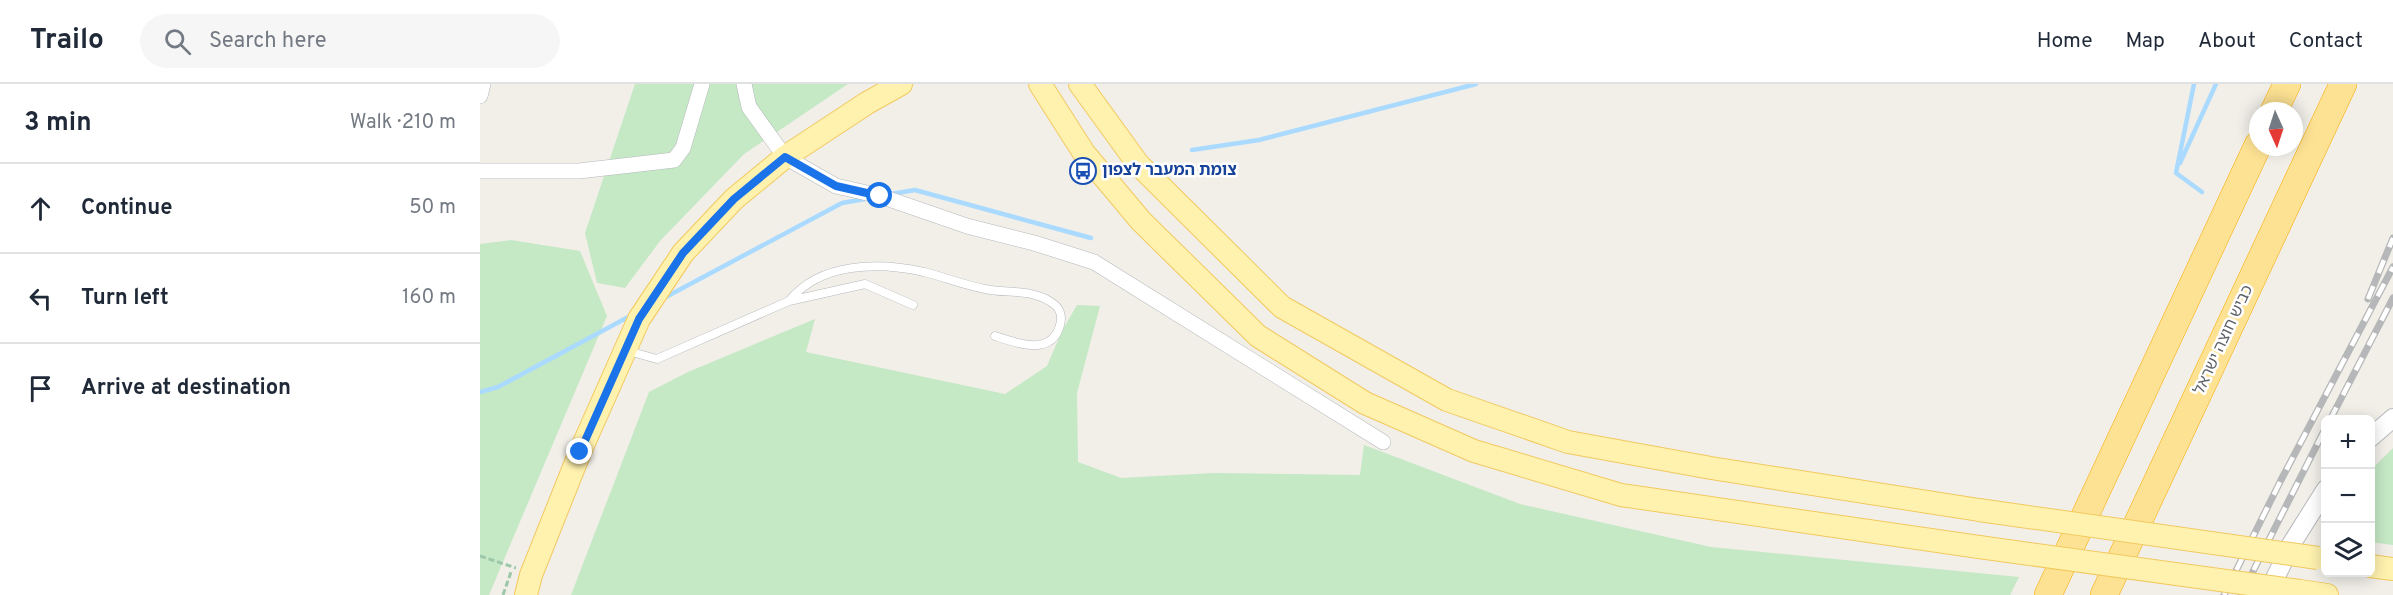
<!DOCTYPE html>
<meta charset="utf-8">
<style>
body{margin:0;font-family:Overpass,"Noto Sans Hebrew",sans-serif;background:#f6f6f7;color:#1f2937}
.controls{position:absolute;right:18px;bottom:18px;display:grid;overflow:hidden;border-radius:9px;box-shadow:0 3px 15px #0003}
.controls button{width:54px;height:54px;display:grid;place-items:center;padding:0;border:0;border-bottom:2px solid #e0e1e3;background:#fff;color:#1f2937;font:30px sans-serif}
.compass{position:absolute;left:1769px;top:18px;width:54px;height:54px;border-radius:50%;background:#fff;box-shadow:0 3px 15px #0003;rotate:177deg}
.stop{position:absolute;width:18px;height:18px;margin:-14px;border:4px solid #1a73e8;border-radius:50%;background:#fff}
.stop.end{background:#1a73e8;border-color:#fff;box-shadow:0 2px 6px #0008}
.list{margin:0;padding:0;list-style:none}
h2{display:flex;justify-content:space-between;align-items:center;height:78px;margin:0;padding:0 24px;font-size:26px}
h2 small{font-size:20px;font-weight:400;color:#747a83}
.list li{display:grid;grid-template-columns:39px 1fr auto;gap:18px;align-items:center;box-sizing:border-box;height:90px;padding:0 24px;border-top:2px solid #e0e1e3}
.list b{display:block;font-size:22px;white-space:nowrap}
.list em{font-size:20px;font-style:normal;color:#747a83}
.icon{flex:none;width:33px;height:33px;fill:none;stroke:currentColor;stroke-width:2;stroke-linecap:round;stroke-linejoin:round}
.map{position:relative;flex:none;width:1913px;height:511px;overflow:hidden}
header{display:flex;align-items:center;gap:36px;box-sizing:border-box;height:84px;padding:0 30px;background:#fff;border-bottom:2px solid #e0e1e3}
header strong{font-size:28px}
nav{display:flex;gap:33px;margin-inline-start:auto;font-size:21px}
.search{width:420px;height:54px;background:#f6f6f7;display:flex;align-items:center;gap:15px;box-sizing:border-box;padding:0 21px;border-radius:33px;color:#747a83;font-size:22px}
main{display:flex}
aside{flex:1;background:#fff}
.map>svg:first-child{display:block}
.green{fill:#c5e8c5}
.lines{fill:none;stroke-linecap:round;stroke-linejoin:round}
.stream{stroke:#aadaff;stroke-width:4.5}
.service-casing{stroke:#b5b8bc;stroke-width:9}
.minor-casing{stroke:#b5b8bc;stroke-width:16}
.tertiary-casing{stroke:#b5b8bc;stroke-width:20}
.primary-casing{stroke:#f2c960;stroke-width:24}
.motorway-casing{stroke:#f9ab00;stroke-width:28}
.path{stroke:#9cc7a9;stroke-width:3;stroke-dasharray:6 3;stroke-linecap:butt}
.service{stroke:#fff;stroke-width:8}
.minor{stroke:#fff;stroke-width:15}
.tertiary{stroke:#fff;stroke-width:18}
.primary{stroke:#fff2af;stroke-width:22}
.motorway{stroke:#fde293;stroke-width:27}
.rail-casing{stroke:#b6b7b8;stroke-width:7}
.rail{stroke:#fff;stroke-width:4.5;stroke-dasharray:14;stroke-linecap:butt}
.primary-bridge-casing{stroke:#f2c960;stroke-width:24;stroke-linecap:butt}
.primary-bridge{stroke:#fff2af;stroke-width:22}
.route{stroke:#1a73e8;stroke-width:8}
.labels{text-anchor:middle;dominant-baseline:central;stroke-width:5;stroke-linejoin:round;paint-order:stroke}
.transit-label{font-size:16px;font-weight:bold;fill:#164399;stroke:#fff;text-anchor:start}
.street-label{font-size:16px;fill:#5f6368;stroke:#fff}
</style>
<header>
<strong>Trailo</strong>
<div class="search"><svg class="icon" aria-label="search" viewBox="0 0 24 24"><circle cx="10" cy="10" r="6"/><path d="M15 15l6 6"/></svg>Search here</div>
<nav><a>Home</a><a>Map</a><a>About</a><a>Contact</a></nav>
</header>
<main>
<aside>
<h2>3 min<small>Walk · 210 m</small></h2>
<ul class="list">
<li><svg class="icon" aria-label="ahead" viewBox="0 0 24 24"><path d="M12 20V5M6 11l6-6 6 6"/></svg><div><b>Continue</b></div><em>50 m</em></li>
<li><svg class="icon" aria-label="left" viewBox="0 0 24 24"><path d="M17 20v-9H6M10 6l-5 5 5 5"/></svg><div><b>Turn left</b></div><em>160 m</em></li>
<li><svg class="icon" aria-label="arrive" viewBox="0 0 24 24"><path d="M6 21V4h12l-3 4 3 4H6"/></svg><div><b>Arrive at destination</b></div></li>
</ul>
</aside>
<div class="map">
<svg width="1913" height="511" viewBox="0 0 1913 511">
<rect width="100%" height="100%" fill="#f1efe8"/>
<path class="green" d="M155,0H368L264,70L180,157L145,204L117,199L105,149Z
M31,156L100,167L127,232L9,511H0V160Z
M597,221L620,222L597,309L598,378L641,394L734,389L880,391L884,361L1040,420L1231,463L1539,493L1530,511H91L169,308L208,288L335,235L326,268L525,310L567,282L582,247Z
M1913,364V461L1891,458L1890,387Z"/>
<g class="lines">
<path class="stream" d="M1714,0L1696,89L1722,108
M712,66L779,56L996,0
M1700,79L1736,0
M411,110L435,106L611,154
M184,214L362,119L385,115
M0,308L18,303L152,231"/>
<defs>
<path id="service" d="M309,217C340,178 399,178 444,188C464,193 484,201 505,205C528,210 555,204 575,221C581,226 582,234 580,241C572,273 536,259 515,252
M148,267L177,275L309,217L385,200L433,221"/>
<path id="minor" d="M264,0L269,23L305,73L356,102L400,112L487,142L554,159L614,178L903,358
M0,12L3,0
M0,87H99L194,76L203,64L222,0"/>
<path id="tertiary" d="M1890,354L1913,334
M1787,511L1812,459L1846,405"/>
<path id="primary" d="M560,0L604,69L661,137L778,252L885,319L994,367L1141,411L1499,463
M600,0L658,80L802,223L967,316L1088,358L1231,384L1499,426
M1890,482L1913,485
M1820,507L1847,511
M46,511L51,491L100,368L159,235L203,169L254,115L305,73L387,19L421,0"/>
<path id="motorway" d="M1794,27L1807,0
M1568,511L1778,61
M1624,511L1863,0"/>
</defs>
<use href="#service" class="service-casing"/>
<use href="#minor" class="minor-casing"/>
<use href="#tertiary" class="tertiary-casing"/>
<use href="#primary" class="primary-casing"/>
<use href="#motorway" class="motorway-casing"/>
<path class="path" d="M0,472L36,484
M23,511L31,488"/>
<use href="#service" class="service"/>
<use href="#minor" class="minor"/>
<use href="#tertiary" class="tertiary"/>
<use href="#primary" class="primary"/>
<use href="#motorway" class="motorway"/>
<defs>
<path id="rail" d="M1888,215L1913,154
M1850,336L1913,214
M1744,511L1801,396L1913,183
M1761,511L1846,343"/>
</defs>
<use href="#rail" class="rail-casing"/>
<use href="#rail" class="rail"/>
<defs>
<path id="primary-bridge" d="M1499,426L1838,474
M1499,463L1820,507"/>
</defs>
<use href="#primary-bridge" class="primary-bridge-casing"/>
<use href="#primary-bridge" class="primary-bridge"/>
</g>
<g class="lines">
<path class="route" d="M100,368L159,235L203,169L254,115L305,73L356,102L400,112"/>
</g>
<defs>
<symbol id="bus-ring" viewBox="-11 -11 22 22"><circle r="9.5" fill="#fff" stroke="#1a4fb4" stroke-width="1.5"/><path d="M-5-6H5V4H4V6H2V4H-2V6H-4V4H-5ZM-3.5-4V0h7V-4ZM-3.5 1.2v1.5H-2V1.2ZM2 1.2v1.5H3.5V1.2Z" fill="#1a4fb4"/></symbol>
</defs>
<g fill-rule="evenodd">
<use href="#bus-ring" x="588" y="72" width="30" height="30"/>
</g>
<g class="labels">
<g class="transit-label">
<text x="622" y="87">צומת המעבר לצפון</text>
</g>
<g class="street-label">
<text transform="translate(1744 256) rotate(-65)">כביש חוצה ישראל</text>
</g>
</g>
</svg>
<div class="controls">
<button>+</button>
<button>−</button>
<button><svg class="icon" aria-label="layers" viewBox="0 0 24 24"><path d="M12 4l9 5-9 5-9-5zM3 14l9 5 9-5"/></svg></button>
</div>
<svg class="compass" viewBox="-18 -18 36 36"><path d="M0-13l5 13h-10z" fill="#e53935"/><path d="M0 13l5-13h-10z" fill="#747a83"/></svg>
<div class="stop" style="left:400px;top:112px"></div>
<div class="stop end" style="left:100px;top:368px"></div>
</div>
</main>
